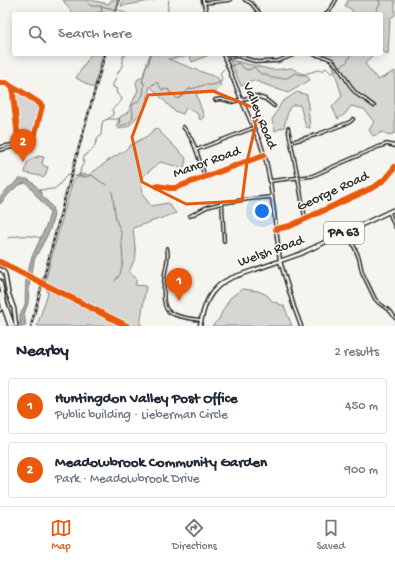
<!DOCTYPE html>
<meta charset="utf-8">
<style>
body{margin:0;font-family:"Gochi Hand",sans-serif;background:#f2f2f3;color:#1f2937}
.you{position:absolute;left:262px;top:211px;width:14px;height:14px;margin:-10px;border:3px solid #fff;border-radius:50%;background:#1a73e8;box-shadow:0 0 0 6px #1a73e833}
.badge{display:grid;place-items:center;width:26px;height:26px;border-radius:50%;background:#ea580c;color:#fff;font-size:13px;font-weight:700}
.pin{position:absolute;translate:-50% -33px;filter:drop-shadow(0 1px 2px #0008)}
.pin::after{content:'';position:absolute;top:21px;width:14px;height:12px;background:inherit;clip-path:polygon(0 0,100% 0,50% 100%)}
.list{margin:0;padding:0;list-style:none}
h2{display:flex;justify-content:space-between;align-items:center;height:52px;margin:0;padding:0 16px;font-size:17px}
h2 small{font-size:13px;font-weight:400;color:#747a83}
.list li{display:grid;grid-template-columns:26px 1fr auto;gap:12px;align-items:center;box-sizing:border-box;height:56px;margin:0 8px 8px;padding:0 8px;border:1px solid #e0e1e3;border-radius:4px}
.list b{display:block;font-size:15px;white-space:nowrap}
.list p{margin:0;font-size:13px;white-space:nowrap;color:#747a83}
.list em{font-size:13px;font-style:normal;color:#747a83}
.icon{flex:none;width:22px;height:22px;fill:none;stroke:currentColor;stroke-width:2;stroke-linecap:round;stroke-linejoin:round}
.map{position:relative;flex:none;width:395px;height:326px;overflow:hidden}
.search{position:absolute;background:#fff;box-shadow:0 2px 10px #0003;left:12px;right:12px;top:12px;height:44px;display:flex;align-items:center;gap:10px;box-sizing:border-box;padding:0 14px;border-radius:4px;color:#747a83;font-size:15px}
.sheet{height:180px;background:#fff}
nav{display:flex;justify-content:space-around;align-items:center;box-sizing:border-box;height:56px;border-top:1px solid #e0e1e3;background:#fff;font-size:11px;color:#747a83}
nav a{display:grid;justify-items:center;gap:2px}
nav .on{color:#ea580c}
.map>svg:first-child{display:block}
.green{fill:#d7d6d2;stroke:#81807e}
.water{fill:#adaca9;stroke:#797877}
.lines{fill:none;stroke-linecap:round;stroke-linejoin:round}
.stream{stroke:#797877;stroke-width:1}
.minor-casing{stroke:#2b2b2b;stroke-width:4.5}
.tertiary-casing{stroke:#2b2b2b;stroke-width:5}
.secondary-casing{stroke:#2b2b2b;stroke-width:5}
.primary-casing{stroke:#2b2b2b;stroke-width:5.5}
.minor{stroke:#fdfcf7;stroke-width:1.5}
.tertiary{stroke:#fdfcf7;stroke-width:2}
.secondary{stroke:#fdfcf7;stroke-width:2}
.primary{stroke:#fdfcf7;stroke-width:2.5}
.rail-casing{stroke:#2b2b2b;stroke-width:2.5}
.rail{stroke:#fdfcf7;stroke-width:1;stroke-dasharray:3;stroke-linecap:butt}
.cycleway-casing{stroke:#fdfcf7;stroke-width:8}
.cycleway{stroke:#e8590c;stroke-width:6}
.marked{fill:none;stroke:#e8590c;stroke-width:3;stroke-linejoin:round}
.labels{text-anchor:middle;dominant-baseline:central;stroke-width:3;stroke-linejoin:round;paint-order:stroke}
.shield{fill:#fdfcf7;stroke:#6a6a68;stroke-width:1}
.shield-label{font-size:13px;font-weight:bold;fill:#2b2b2b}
.street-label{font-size:14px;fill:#2b2b2b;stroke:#fdfcf7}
</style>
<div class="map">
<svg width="395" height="326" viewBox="0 0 395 326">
<rect width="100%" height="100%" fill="#f5f4ef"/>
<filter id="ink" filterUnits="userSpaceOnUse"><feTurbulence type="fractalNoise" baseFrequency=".025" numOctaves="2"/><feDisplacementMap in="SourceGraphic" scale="8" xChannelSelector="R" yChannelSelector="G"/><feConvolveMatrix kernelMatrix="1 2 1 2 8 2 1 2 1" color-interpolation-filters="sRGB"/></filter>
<g filter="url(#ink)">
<path class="green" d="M63,0H93L94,1L109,4L111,0H118L114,14H73Z
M123,0H156L121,6Z
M348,0H395V15L390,18L388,54L381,51V14H354L351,9L345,6Z
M91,54H103L94,88L76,78Z
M150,54H209V55L192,62L190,56L168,59L218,78L221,87L216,92L210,93H196L204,117L200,120L197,113L186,108L183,114L174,111L150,86L145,108L129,126L119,129L116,126L120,117L128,112L138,90L136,83L138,79L143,77C144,68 148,62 150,54Z
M326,54H373L365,64L378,80L395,71V133L389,135L383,132L373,136L369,130L374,122L364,109L351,106L345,114L338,119L332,107L342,96L333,66Z
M230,60L273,70L291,68L307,76L310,80L288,93L253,80L241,86Z
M17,90L40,107L30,145L27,149H23L19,147L18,144L20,138L14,93Z
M297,92L307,95L310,128L306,127L300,105H293L289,108L284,127L275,131L272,120L282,102Z
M156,128L186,158L184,168L160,162L141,178L143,195L151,206L168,203L176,213L133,228L136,256L129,272L137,279L135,285L146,286L140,326H37L48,293L46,288L45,282L54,248L73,180L75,179L79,174L89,175L109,160L124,151L131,145L147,136Z
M37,156L44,157L42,163L44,166L48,167L45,176L43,178L40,176L25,173L27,163L34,157L37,158Z
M242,289L258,291L267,295L272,301L284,306L292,326H212L219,319L222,312L230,298Z"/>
<path class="water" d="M18,179H27L32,182L39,189L43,197L50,204V205L52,207L54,214L53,219L49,232L34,260L33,267L30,276L28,303L24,314L26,326H20V314L23,310L25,305L26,279L30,263L32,257L47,224L49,216L50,215C49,208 45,206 41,201C35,195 32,188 26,183C15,184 7,197 0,204V198L8,188L13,185Z"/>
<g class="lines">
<path class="stream" d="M86,0L91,6H101L114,9
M379,0L380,4L376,10L377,12L380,14
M119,10L127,14
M96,14L99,12H102L101,7
M167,14L169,0
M381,16V17
M231,66L238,63L245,69L249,70L254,67L261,74H265L271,78H287L295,73L301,75L318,70L322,71L326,68L331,73H333L337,68
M340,66C348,64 347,60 351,54
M144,83L142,82L146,67L149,63L150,56L152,54
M152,85H153L154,83H158L162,90L165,89L169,90V92C174,93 174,96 177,99L181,97L189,89L195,88L204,85H213L221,82L222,78L220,74L221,72L224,69
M108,119L113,115V112L112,110C115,105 121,104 122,98L117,94L116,88L113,87V84C116,80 116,76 119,71C121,68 122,66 123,62V56L126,55V54
M79,177L81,168L84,162L83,160L85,155L93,149L98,138L101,135L102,124L103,121L108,119H119L120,120L119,123L120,126C125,125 133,122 133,116C133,112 132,109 132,105C143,100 144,94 144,83
M39,190L54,189L59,185L67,175L69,174L79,177L80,176L85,177L92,175L101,182L107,185
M112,191L116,220L121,232L123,262L120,274L115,281
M8,238C19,235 30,235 41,238
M18,324L21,322"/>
<defs>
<path id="minor" d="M245,0L251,3L260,14
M204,3L230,0
M326,14L332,7L336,0
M313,54L325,57L332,60L339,68L353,90L358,95L366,100L374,106
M225,58L237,56L258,62L278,61L296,54
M0,83H6L15,89L19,90L39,103L42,106L32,146L30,149L24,152C17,150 16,145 18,138L13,94V91L15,89
M215,100L221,99L232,102L255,96L265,99L274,106
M183,127C195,140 199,160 205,177
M288,128L298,178L305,218
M291,142L316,135L350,122L353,119
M0,147L17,144
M0,150L17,146
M196,150L253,128
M270,181L312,176L378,147L387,144L395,146
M157,186L170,188H175L264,155
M222,203L224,241
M389,212L395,227
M190,216L207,207L222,203L250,199L272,197
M276,229L290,226L376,186L385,179L395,167
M348,232L359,258L362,272L375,299L380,304L391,312L395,318
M167,248C169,256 167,263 165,272C164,281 161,305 168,311C175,317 192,319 201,320"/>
<path id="tertiary" d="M280,261L294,307L301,326"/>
<path id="secondary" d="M203,0L207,14
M223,54L241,99L260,142L266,161L270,181L280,261
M0,310L4,305"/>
<path id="primary" d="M0,269L3,271L5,274L8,292L14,309L16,326
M0,281L5,304L13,326
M0,294L3,306L10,326
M200,326C204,305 209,288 231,278L300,254L395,209"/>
</defs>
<use href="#minor" class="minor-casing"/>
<use href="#tertiary" class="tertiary-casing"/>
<use href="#secondary" class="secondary-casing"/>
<use href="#primary" class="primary-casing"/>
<use href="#minor" class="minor"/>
<use href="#tertiary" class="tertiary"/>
<use href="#secondary" class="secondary"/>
<use href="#primary" class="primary"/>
<defs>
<path id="rail" d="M115,14L119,0
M31,326L64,201L105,54"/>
</defs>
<use href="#rail" class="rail-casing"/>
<use href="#rail" class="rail"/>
<defs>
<path id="cycleway" d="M0,83H6L15,89L19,90L39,103L42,106L32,146L30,149L24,152C17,150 16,145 18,138L13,94V91L15,89
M157,186L170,188H175L264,155
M276,229L290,226L376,186L385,179L395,167
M0,262L127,326"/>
</defs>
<use href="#cycleway" class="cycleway-casing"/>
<use href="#cycleway" class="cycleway"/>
</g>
</g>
<path class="marked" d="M213,91L259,110L247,162L242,201L186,204L142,182L132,137L148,95Z"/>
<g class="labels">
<rect class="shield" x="324" y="222" width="40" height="22" rx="3"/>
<g class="shield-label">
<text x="344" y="233">PA 63</text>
</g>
<g class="street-label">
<text transform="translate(259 116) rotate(68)">Valley Road</text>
<text transform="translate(207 163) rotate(-20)">Manor Road</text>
<text transform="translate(333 192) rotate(-25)">George Road</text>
<text transform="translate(271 252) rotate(-20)">Welsh Road</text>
</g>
</g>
</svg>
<div class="you"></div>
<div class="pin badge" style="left:179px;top:301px">1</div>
<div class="pin badge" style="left:23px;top:162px">2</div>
<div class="search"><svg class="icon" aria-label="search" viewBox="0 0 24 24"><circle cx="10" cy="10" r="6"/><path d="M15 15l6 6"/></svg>Search here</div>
</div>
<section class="sheet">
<h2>Nearby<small>2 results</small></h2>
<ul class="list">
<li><span class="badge">1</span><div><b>Huntingdon Valley Post Office</b><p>Public building · Lieberman Circle</p></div><em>450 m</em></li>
<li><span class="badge">2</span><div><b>Meadowbrook Community Garden</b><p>Park · Meadowbrook Drive</p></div><em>900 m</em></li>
</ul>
</section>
<nav>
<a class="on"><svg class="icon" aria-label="map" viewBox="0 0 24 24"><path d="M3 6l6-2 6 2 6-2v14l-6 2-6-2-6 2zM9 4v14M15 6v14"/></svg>Map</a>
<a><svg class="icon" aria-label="directions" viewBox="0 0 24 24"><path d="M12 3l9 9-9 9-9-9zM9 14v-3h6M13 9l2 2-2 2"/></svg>Directions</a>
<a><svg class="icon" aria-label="saved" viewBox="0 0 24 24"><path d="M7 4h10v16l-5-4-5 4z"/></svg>Saved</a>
</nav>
